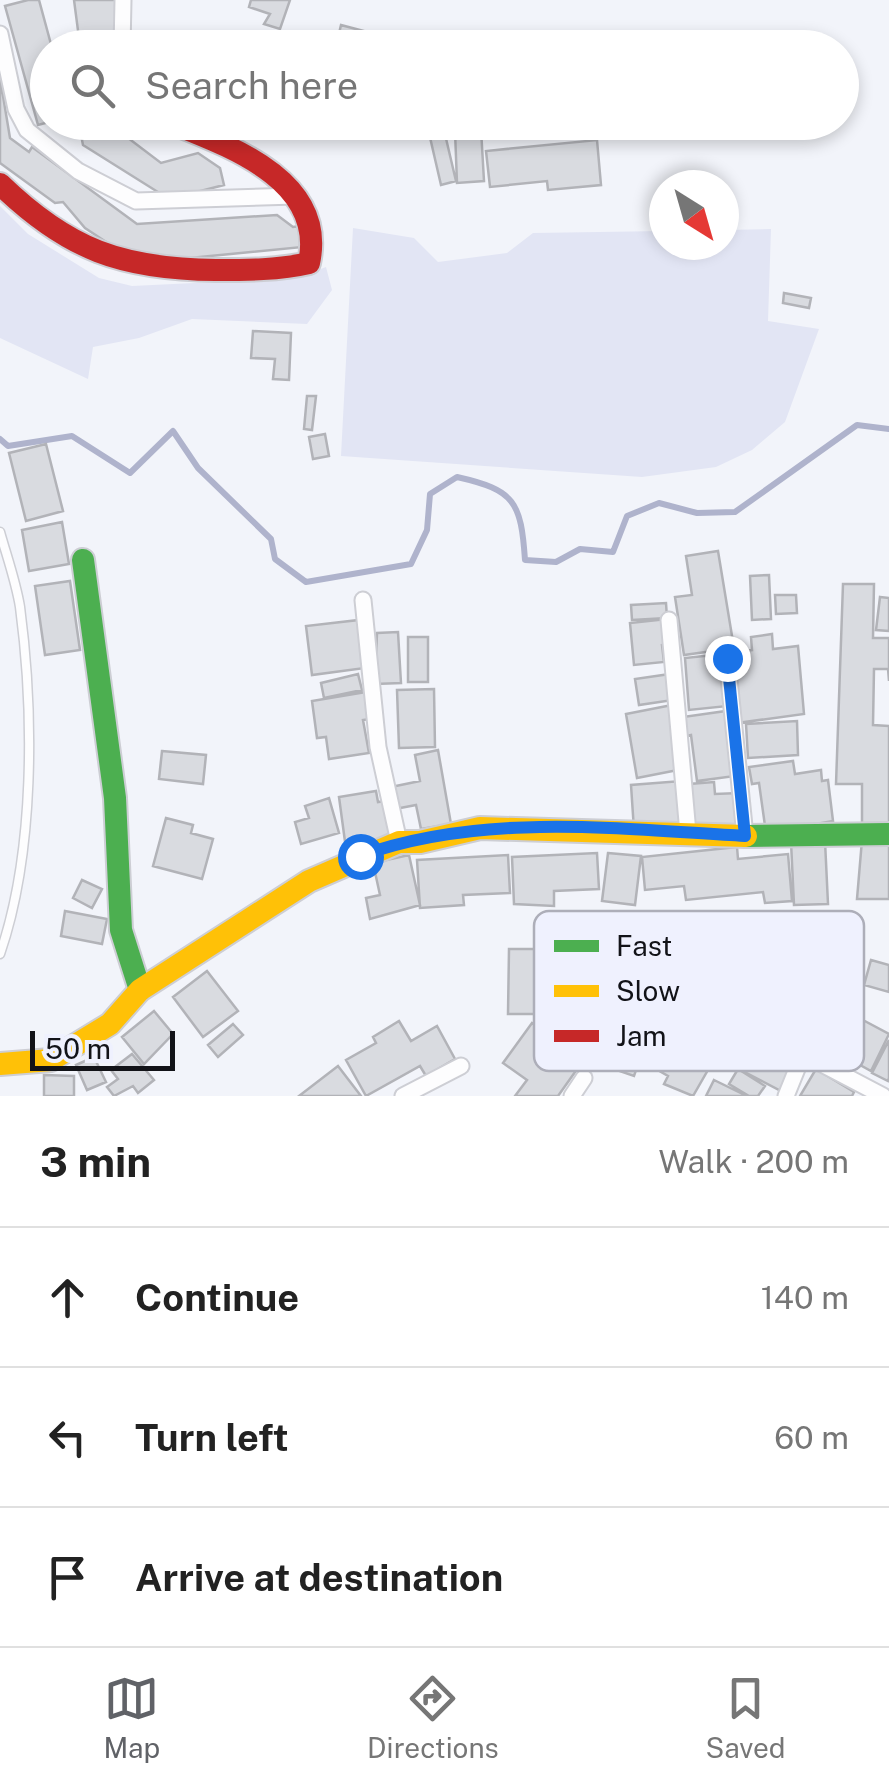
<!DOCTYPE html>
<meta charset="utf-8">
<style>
body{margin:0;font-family:"Public Sans",sans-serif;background:#f6f6f6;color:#222}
.compass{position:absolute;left:649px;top:170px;width:90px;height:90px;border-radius:50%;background:#fff;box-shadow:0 5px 15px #0003;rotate:143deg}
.scale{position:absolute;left:30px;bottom:25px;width:145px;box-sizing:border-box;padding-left:10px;border:5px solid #121318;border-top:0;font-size:28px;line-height:35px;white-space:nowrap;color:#121318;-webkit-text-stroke:8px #eff1fe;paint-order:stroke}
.stop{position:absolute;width:30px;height:30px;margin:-22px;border:8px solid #1a73e8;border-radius:50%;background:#fff}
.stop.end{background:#1a73e8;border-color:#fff;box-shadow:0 2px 10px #0008}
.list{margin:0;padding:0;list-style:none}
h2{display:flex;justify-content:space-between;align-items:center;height:130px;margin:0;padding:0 40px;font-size:42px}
h2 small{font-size:32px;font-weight:400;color:#767676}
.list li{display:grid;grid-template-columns:65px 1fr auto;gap:30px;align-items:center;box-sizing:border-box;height:140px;padding:0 40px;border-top:2px solid #e0e0e0}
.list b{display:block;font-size:38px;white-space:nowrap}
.list em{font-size:32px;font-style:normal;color:#767676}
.icon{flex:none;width:55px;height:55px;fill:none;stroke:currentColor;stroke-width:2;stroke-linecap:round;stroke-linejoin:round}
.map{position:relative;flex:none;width:889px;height:1096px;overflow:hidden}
.search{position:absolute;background:#fff;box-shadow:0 5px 15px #0003;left:30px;right:30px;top:30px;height:110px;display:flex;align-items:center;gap:25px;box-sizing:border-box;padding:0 35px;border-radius:55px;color:#767676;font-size:38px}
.sheet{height:550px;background:#fff}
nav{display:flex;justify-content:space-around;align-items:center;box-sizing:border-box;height:140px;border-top:2px solid #e0e0e0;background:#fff;font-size:28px;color:#767676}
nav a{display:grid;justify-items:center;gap:5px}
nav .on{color:#606267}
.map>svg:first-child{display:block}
.green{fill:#e2e5f4}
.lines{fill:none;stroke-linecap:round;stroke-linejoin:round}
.stream{stroke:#afb3cc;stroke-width:6}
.building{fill:#d9dbe0;stroke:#b2b3b8;stroke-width:2.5}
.lane-casing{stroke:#cdced4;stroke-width:11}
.street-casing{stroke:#cdced4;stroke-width:19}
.fast-casing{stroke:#cdced4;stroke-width:26}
.slow-casing{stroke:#cdced4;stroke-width:26}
.jam-casing{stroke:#cdced4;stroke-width:26}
.lane{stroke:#fdfdfe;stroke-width:8}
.street{stroke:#fdfdfe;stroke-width:15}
.fast{stroke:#4caf50;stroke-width:22}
.slow{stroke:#ffc107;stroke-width:22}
.jam{stroke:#c62828;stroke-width:22}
.route{stroke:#1a73e8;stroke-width:12}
.key{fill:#eff1fe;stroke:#adaeb9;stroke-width:2.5}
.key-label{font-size:28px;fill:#121318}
</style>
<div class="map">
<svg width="889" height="1096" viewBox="0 0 889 1096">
<rect width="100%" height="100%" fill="#f2f4fa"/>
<path class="green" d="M0,206L28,234L99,278L132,286L297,278L326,267L332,290L307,324L192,319L139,338L93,347L88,379L0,338Z
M353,228L414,238L438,262L507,253L533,233L664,231V245H724V230L771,229L768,321L819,329L785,422L752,450L716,467L642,477L341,456Z"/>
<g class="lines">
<path class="stream" d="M0,439L8,446L72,436L130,473L173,431L198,468L271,539L275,559L306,582L411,564L427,530L430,494L457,477C515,490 521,502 525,560L556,562L580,549L613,552L627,516L659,503L697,513L735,512L857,425L889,429"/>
</g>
<path class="building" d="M28,0H39L52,48H48L49,122L38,125L5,6Z
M74,0H117L122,35L106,37L107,48H66L65,39L79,38Z
M251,0H290L280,29L264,24L270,14L249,7Z
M341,25L371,33L368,48L337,42Z
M0,78L10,138L29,152L32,147L137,224L277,215L293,227L301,226L303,247L138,263L85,228L63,202L55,203L0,163Z
M100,122H107L161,163L198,153L220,168L224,185L169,199L83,145L81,135L86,128Z
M250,122H290L285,136Z
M481,129L484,181L457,183L455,131Z
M444,130L456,181L441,185L429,133Z
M597,140L601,185L548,190L547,181L490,187L486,151Z
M784,293L811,298L809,308L783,303Z
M253,331L291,333L289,380L273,379L275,359L251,358Z
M307,396H316L312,430L304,429Z
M325,434L329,456L313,459L309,437Z
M46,444L63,511L26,521L9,453Z
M62,522L69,564L29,571L22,530Z
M718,551L734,648L684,655L675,597L692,595L686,556Z
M769,575L771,619L752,620L750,576Z
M70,581L80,650L45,655L35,586Z
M843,584H874L873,638H889V681L888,669H874L873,725L889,726V830H862V784H836Z
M775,595H796L797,613L776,614Z
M880,597L889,598V631L876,630Z
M666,603L667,618L632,620L631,605Z
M667,619L669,644L662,645L664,662L634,665L630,623Z
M359,620L365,668L312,675L306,626Z
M398,632L401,683L375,684L377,633Z
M772,634L773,649L798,646L804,714L737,723L731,652L752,650L751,637Z
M408,637H428V682H408Z
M723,654L728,706L689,710L685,658Z
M358,674L362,690L324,698L321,683Z
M670,674L673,700L639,705L635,679Z
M434,689L435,747L399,748L397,690Z
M366,692L370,719L363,720L369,753L329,759L326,737L317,738L312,701Z
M672,705L683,769L637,778L626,714Z
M726,711L735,776L697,781L691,735L686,736L683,717Z
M797,721L798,755L748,758L746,724Z
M438,750L451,824L421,829L416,805L395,809L391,787L420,781L415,755Z
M162,751L206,755L203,784L159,779Z
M793,761L795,774L821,770L822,781L828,780L833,821L766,833L759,783L752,784L749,767Z
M681,781L684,826L634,830L631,785Z
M714,782L715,794L739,793L742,833L692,828L689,784Z
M376,791L378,802L385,801L391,842L346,849L339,797Z
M329,798L339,833L301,844L295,822L309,818L305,806Z
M166,818L193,825L191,833L213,839L202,879L153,866Z
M862,840L889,843V899H857Z
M825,841L828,904L794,905L791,842Z
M737,847L738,859L788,854L792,901L765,903L763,892L686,900L684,886L645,890L642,857Z
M597,853L599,889L554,891V906L514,904L512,857Z
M608,853L641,856L635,905L602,901Z
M409,855L420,905L370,919L366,898L380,895L373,863Z
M508,855L510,893L463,895L464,905L420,908L417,860Z
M82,880L102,889L92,908L73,898Z
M65,911L107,919L102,944L61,936Z
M509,949H553V1014H508Z
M871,960L889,965V992L864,985Z
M207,971L238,1011L203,1037L173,997Z
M154,1011L173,1034L144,1064L122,1037Z
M861,1019L889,1034L871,1071L842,1055Z
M399,1021L411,1041L437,1026L455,1059L426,1076L420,1066L366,1096L346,1060L376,1043L373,1037Z
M617,1022L649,1033L634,1076L602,1065Z
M532,1023L573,1053L569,1058L580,1065L558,1096H515L527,1080L503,1063Z
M233,1024L243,1035L218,1057L208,1045Z
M681,1026L720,1049L693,1096L664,1084L668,1076L656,1069Z
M889,1040V1078L888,1081L872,1073Z
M747,1050L790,1072L781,1091L737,1068Z
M132,1054L154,1080L138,1093L133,1086L114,1096L107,1087L118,1079L111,1070Z
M94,1057L106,1082L87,1090L76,1065Z
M338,1066L361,1096H299Z
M738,1069L765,1086L758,1096H749L729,1084Z
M816,1069L854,1092L852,1096H800Z
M44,1075L74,1076V1096H44Z
M714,1080L747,1096H706Z"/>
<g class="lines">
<defs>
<path id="lane" d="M0,532C7,557 16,582 20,607C34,713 35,852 0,954"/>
<path id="street" d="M0,34L16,109L27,130L78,171L136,201L295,196
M122,48L123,0
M363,600L378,747L399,842
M669,620L688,833
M727,659L745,836
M403,1096L461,1066
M572,1096L584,1078
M786,1096L803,1054L883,1096"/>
<path id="fast" d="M83,560L115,798L121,930L140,990
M746,836L889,834"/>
<path id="slow" d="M0,1064L51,1060L110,1024L140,990L309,881L399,842H420L480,828L746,836"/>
<path id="jam" d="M0,184C68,250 122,269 216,270C247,270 279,270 309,263C327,180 229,146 169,122"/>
</defs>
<use href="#lane" class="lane-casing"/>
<use href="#street" class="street-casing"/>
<use href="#fast" class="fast-casing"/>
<use href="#slow" class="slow-casing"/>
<use href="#jam" class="jam-casing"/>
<use href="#lane" class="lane"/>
<use href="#street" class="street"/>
<use href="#fast" class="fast"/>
<use href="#slow" class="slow"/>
<use href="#jam" class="jam"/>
</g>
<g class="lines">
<path class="route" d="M360,856C481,812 619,829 745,836L727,658"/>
</g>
<rect x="534" y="911" width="330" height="160" rx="15" class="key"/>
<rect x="554" y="940" width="45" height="12" fill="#4caf50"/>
<rect x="554" y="985" width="45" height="12" fill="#ffc107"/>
<rect x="554" y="1030" width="45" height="12" fill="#c62828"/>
<g class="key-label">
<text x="616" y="956">Fast</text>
<text x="616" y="1001">Slow</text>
<text x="616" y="1046">Jam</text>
</g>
</svg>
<svg class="compass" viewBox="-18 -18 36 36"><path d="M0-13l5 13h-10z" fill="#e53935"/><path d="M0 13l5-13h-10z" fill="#767676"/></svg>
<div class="scale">50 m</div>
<div class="stop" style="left:360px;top:856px"></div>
<div class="stop end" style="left:727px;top:658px"></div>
<div class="search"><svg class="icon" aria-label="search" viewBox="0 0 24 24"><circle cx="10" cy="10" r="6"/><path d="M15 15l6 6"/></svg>Search here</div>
</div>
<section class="sheet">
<h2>3 min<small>Walk · 200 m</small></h2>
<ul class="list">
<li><svg class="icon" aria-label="ahead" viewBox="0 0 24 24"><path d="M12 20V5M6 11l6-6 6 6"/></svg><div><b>Continue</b></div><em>140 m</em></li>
<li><svg class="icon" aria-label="left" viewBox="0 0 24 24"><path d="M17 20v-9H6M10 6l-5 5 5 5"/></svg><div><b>Turn left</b></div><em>60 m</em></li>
<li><svg class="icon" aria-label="arrive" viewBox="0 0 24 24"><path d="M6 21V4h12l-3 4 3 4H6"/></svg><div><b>Arrive at destination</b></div></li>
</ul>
</section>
<nav>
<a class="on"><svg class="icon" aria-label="map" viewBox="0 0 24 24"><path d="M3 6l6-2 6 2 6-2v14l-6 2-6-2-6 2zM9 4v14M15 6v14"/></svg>Map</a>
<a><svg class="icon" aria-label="directions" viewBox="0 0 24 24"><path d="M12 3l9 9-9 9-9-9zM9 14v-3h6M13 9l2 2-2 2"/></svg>Directions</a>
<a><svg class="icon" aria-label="saved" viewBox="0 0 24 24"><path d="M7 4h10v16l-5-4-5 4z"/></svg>Saved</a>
</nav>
